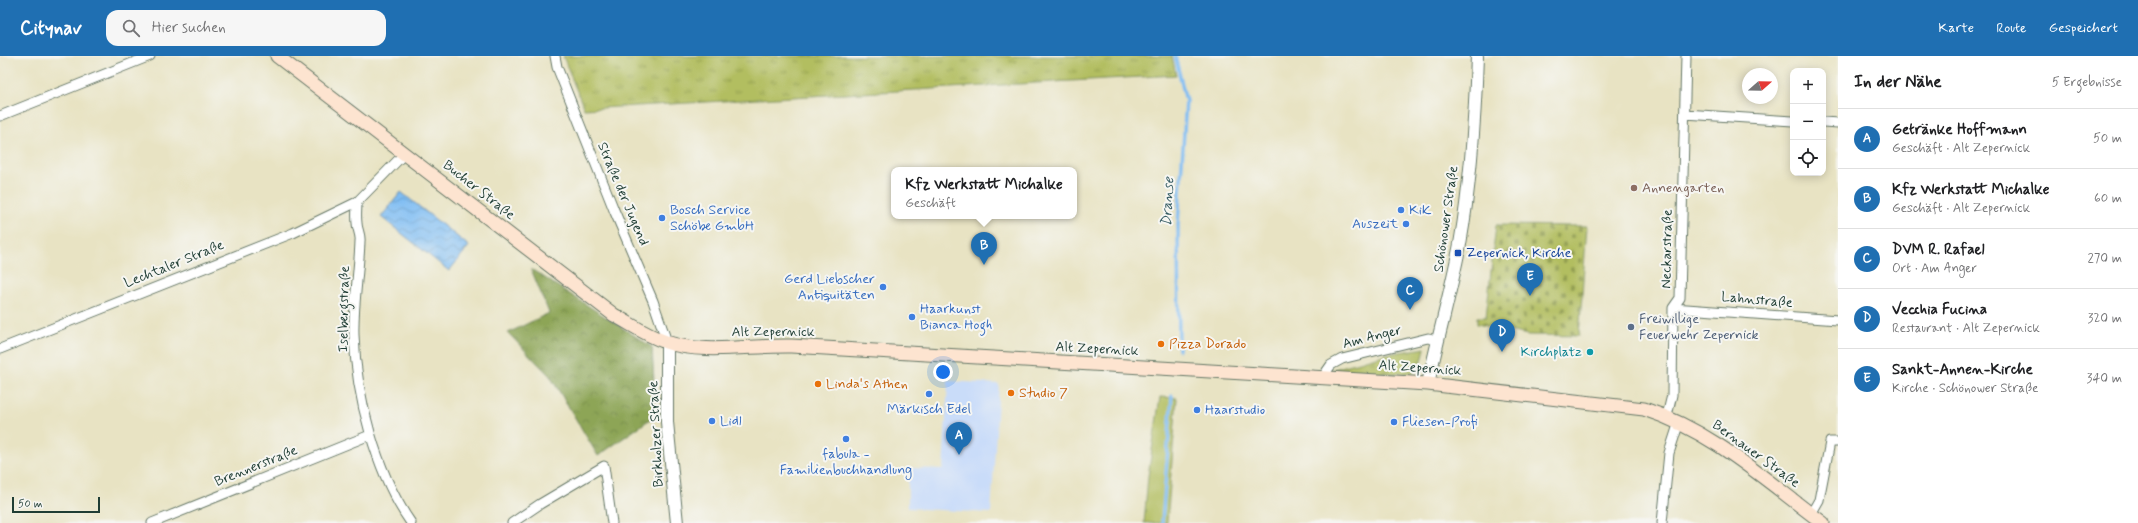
<!DOCTYPE html>
<html lang="de">
<meta charset="utf-8">
<style>
body{margin:0;font-family:Mynerve,sans-serif;background:#f6f6f6;color:#202124}
.controls{position:absolute;right:12px;top:12px;display:grid;overflow:hidden;border-radius:8px;box-shadow:0 2px 10px #0003}
.controls button{width:36px;height:36px;display:grid;place-items:center;padding:0;border:0;border-bottom:1px solid #e0e0e0;background:#fff;color:#202124;font:20px sans-serif}
.compass{position:absolute;left:1742px;top:12px;width:36px;height:36px;border-radius:50%;background:#fff;box-shadow:0 2px 10px #0003;rotate:70deg}
.scale{position:absolute;left:12px;bottom:10px;width:88px;box-sizing:border-box;padding-left:4px;border:2px solid #1f3d34;border-top:0;font-size:11px;line-height:14px;white-space:nowrap;color:#1f3d34;-webkit-text-stroke:3px #f6f6f2;paint-order:stroke}
.you{position:absolute;left:943px;top:316px;width:14px;height:14px;margin:-10px;border:3px solid #fff;border-radius:50%;background:#1a73e8;box-shadow:0 0 0 6px #1a73e833}
.badge{display:grid;place-items:center;width:26px;height:26px;border-radius:50%;background:#1f6fb2;color:#fff;font-size:13px;font-weight:700}
.pin{position:absolute;translate:-50% -33px;filter:drop-shadow(0 1px 2px #0008)}
.pin::after{content:'';position:absolute;top:21px;width:14px;height:12px;background:inherit;clip-path:polygon(0 0,100% 0,50% 100%)}
.popup{position:absolute;left:891px;top:111px;width:186px;height:52px;box-sizing:border-box;display:grid;place-content:center;border-radius:8px;background:#fff;filter:drop-shadow(0 1px 3px #0005);font-size:13px;white-space:nowrap;color:#757577}
.popup b{font-size:15px;color:#202124}
.popup::after{content:'';position:absolute;left:50%;top:100%;margin-left:-8px;border:8px solid transparent;border-top-color:#fff}
.list{margin:0;padding:0;list-style:none}
h2{display:flex;justify-content:space-between;align-items:center;height:52px;margin:0;padding:0 16px;font-size:17px}
h2 small{font-size:13px;font-weight:400;color:#757577}
.list li{display:grid;grid-template-columns:26px 1fr auto;gap:12px;align-items:center;box-sizing:border-box;height:60px;padding:0 16px;border-top:1px solid #e0e0e0}
.list b{display:block;font-size:15px;white-space:nowrap}
.list p{margin:0;font-size:13px;white-space:nowrap;color:#757577}
.list em{font-size:13px;font-style:normal;color:#757577}
.icon{flex:none;width:22px;height:22px;fill:none;stroke:currentColor;stroke-width:2;stroke-linecap:round;stroke-linejoin:round}
.map{position:relative;flex:none;width:1838px;height:467px;overflow:hidden}
header{display:flex;align-items:center;gap:24px;box-sizing:border-box;height:56px;padding:0 20px;background:#1f6fb2;color:#fff}
header strong{font-size:19px}
nav{display:flex;gap:22px;margin-inline-start:auto;font-size:14px}
.search{width:280px;height:36px;background:#f6f6f6;display:flex;align-items:center;gap:10px;box-sizing:border-box;padding:0 14px;border-radius:12px;color:#757577;font-size:15px}
main{display:flex}
aside{flex:1;background:#fff}
.map>svg:first-child{display:block}
.built{fill:#c9dcf9}
.grass{fill:url(#grass-tufts);stroke:#687e4a}
.forest{fill:url(#forest-crowns);stroke:#567145}
.cemetery{fill:url(#cemetery-stones);stroke:#687e4a}
.park{fill:#b2be60;stroke:#687e4a}
.water{fill:url(#water-waves);stroke:#507d94}
.lines{fill:none;stroke-linecap:round;stroke-linejoin:round}
.stream{stroke:#80bdf3;stroke-width:3.5}
.minor-casing{stroke:#657766;stroke-width:11}
.tertiary-casing{stroke:#657766;stroke-width:14}
.secondary-casing{stroke:#657766;stroke-width:15}
.minor{stroke:#fff;stroke-width:9}
.tertiary{stroke:#fff;stroke-width:12}
.secondary{stroke:#fde4d0;stroke-width:13}
.education-dot{fill:#8d6e63;stroke:#f6f6f2;stroke-width:1.5}
.shop-dot{fill:#3f7fe0;stroke:#f6f6f2;stroke-width:1.5}
.transit-dot{fill:#1a4fb4;stroke:#f6f6f2;stroke-width:1.5}
.service-dot{fill:#5c6f8a;stroke:#f6f6f2;stroke-width:1.5}
.food-dot{fill:#e8710a;stroke:#f6f6f2;stroke-width:1.5}
.culture-dot{fill:#0f9aa8;stroke:#f6f6f2;stroke-width:1.5}
.labels{text-anchor:middle;dominant-baseline:central;stroke-width:4;stroke-linejoin:round;paint-order:stroke}
.education-label{font-size:14px;fill:#785e54;stroke:#f6f6f2;text-anchor:start}
.street-label{font-size:14px;fill:#1f3d34;stroke:#f6f6f2}
.shop-label{font-size:14px;fill:#366cbe;stroke:#f6f6f2;text-anchor:start}
.transit-label{font-size:14px;fill:#164399;stroke:#f6f6f2;text-anchor:start}
.service-label{font-size:14px;fill:#4e5e75;stroke:#f6f6f2;text-anchor:start}
.food-label{font-size:14px;fill:#c56008;stroke:#f6f6f2;text-anchor:start}
.culture-label{font-size:14px;fill:#0d838f;stroke:#f6f6f2;text-anchor:end}
.water-label{font-size:15px;font-style:italic;fill:#375d64;stroke:#f6f6f2}
</style>
<header>
<strong>Citynav</strong>
<div class="search"><svg class="icon" aria-label="search" viewBox="0 0 24 24"><circle cx="10" cy="10" r="6"/><path d="M15 15l6 6"/></svg>Hier suchen</div>
<nav><a>Karte</a><a>Route</a><a>Gespeichert</a></nav>
</header>
<main>
<div class="map">
<svg width="1838" height="467" viewBox="0 0 1838 467">
<defs>
<pattern id="grass-tufts" width="24" height="20" patternUnits="userSpaceOnUse"><rect width="24" height="20" fill="#b2be60"/><path d="M3 7l-1-3M5 7V3M7 7l1-3M15 17l-1-3M17 17v-4M19 17l1-3" fill="none" stroke="#909c50"/></pattern>
<pattern id="forest-crowns" width="20" height="18" patternUnits="userSpaceOnUse"><rect width="20" height="18" fill="#8da556"/><path d="M2 6a3 3 0 1 1 6 0M12 15a3 3 0 1 1 6 0" fill="none" stroke="#738848"/></pattern>
<pattern id="cemetery-stones" width="16" height="16" patternUnits="userSpaceOnUse"><rect width="16" height="16" fill="#b2be60"/><path d="M2 7V4a2 2 0 0 1 4 0v3zM10 15v-3a2 2 0 0 1 4 0v3z" fill="#909c50"/></pattern>
<pattern id="water-waves" width="16" height="10" patternUnits="userSpaceOnUse"><rect width="16" height="10" fill="#80bdf3"/><path d="M0 5q4-4 8 0t8 0" fill="none" stroke="#689bc6"/></pattern>
</defs>
<rect width="100%" height="100%" fill="#f6f6f2"/>
<filter id="ink" filterUnits="userSpaceOnUse"><feTurbulence type="fractalNoise" baseFrequency=".025" numOctaves="2"/><feDisplacementMap in="SourceGraphic" scale="8" xChannelSelector="R" yChannelSelector="G"/><feConvolveMatrix kernelMatrix="1 2 1 2 8 2 1 2 1" color-interpolation-filters="sRGB"/></filter>
<filter id="wash" filterUnits="userSpaceOnUse"><feTurbulence type="fractalNoise" baseFrequency=".012" numOctaves="4" result="noise"/><feDisplacementMap in="SourceGraphic" scale="16" xChannelSelector="R" yChannelSelector="G"/><feGaussianBlur stdDeviation="0.9" result="paint"/><feColorMatrix in="noise" values="0 0 0 0 0 0 0 0 0 0 0 0 0 0 0 0 0 1.4 0 .05"/><feComposite in="paint" operator="in"/></filter>
<g filter="url(#wash)">
<rect width="100%" height="100%" fill="#e8e3c3"/>
<path class="built" d="M948,325L999,328L991,457L908,452V412L943,413Z"/>
<path class="grass" d="M563,0H1172L1176,19L584,53Z
M1425,292C1423,304 1421,310 1412,318L1335,316L1334,313L1387,298Z"/>
<path class="forest" d="M531,213L652,291L656,359L598,400L550,320L508,277L549,257Z"/>
<path class="cemetery" d="M1496,169L1587,170L1579,280L1528,279L1477,268V261H1486Z"/>
<path class="park" d="M1160,341L1177,342L1167,467H1144L1148,420Z"/>
<path class="water" d="M401,136L469,190L449,215L381,161Z"/>
<g class="lines">
<path class="stream" d="M1175,0L1186,45L1178,169L1179,294
M1162,467L1172,340"/>
</g>
</g>
<g filter="url(#ink)">
<g class="lines">
<defs>
<path id="minor" d="M555,0L557,11L614,154L653,245L667,286
M1685,58L1793,65
M0,60L150,0
M1823,66L1838,67
M405,97L357,146C357,153 356,160 357,167C357,173 361,179 360,185C359,217 353,248 354,279C356,340 376,417 411,467
M1673,252L1838,264
M0,293L293,177L357,146
M1322,322L1331,309L1342,303L1428,282L1437,284
M1667,360L1672,339L1673,252L1680,242L1686,0
M1811,458L1819,444L1830,386H1838
M152,467L370,379
M512,467L540,448L604,410L612,467
M1662,467L1669,397L1679,366"/>
<path id="tertiary" d="M667,286V366L677,467
M1428,328C1438,281 1451,235 1460,188C1471,126 1475,63 1477,0"/>
<path id="secondary" d="M277,0L614,259C631,268 647,280 666,286C703,299 751,289 791,290L1428,328L1644,353C1713,375 1766,425 1823,467"/>
</defs>
<use href="#minor" class="minor-casing"/>
<use href="#tertiary" class="tertiary-casing"/>
<use href="#secondary" class="secondary-casing"/>
<use href="#minor" class="minor"/>
<use href="#tertiary" class="tertiary"/>
<use href="#secondary" class="secondary"/>
</g>
</g>
<circle class="education-dot" cx="1634" cy="132" r="4"/>
<g class="shop-dot">
<circle cx="1401" cy="154" r="4"/>
<circle cx="662" cy="162" r="4"/>
<circle cx="1406" cy="168" r="4"/>
<circle cx="883" cy="231" r="4"/>
<circle cx="912" cy="261" r="4"/>
<circle cx="929" cy="338" r="4"/>
<circle cx="1197" cy="354" r="4"/>
<circle cx="712" cy="365" r="4"/>
<circle cx="1394" cy="366" r="4"/>
<circle cx="846" cy="383" r="4"/>
</g>
<rect class="transit-dot" x="1454" y="193" width="8" height="8" rx="2"/>
<circle class="service-dot" cx="1631" cy="271" r="4"/>
<g class="food-dot">
<circle cx="1161" cy="288" r="4"/>
<circle cx="818" cy="328" r="4"/>
<circle cx="1011" cy="337" r="4"/>
</g>
<circle class="culture-dot" cx="1590" cy="296" r="4"/>
<g class="labels">
<g class="education-label">
<text x="1642" y="132">Annengarten</text>
</g>
<g class="street-label">
<text transform="translate(479 134) rotate(38)">Bucher Straße</text>
<text transform="translate(623 138) rotate(67)">Straße der Jugend</text>
<text transform="translate(1446 163) rotate(-82)">Schönower Straße</text>
<text transform="translate(1667 193) rotate(-89)">Neckarstraße</text>
<text transform="translate(174 208) rotate(-22)">Lechtaler Straße</text>
<text transform="translate(1757 244) rotate(5)">Lahnstraße</text>
<text transform="translate(344 253) rotate(-89)">Iselbergstraße</text>
<text x="773" y="276">Alt Zepernick</text>
<text transform="translate(1372 281) rotate(-14)">Am Anger</text>
<text transform="translate(1097 293) rotate(3)">Alt Zepernick</text>
<text transform="translate(1420 312) rotate(4)">Alt Zepernick</text>
<text transform="translate(656 378) rotate(-93)">Birkholzer Straße</text>
<text transform="translate(1756 398) rotate(36)">Bernauer Straße</text>
<text transform="translate(256 410) rotate(-22)">Brennerstraße</text>
</g>
<g class="shop-label">
<text x="670" y="154">Bosch Service<tspan x="670" dy="16">Schöbe GmbH</tspan></text>
<text x="1409" y="154">KiK</text>
<text x="1398" y="168" text-anchor="end">Auszeit</text>
<text x="875" y="223" text-anchor="end">Gerd Liebscher<tspan x="875" dy="16">Antiquitäten</tspan></text>
<text x="920" y="253">Haarkunst<tspan x="920" dy="16">Bianca Hogh</tspan></text>
<text x="929" y="353" text-anchor="middle">Märkisch Edel</text>
<text x="1205" y="354">Haarstudio</text>
<text x="720" y="365">Lidl</text>
<text x="1402" y="366">Fliesen-Profi</text>
<text x="846" y="398" text-anchor="middle">fabula -<tspan x="846" dy="16">Familienbuchhandlung</tspan></text>
</g>
<g class="transit-label">
<text x="1466" y="197">Zepernick, Kirche</text>
</g>
<g class="service-label">
<text x="1639" y="263">Freiwillige<tspan x="1639" dy="16">Feuerwehr Zepernick</tspan></text>
</g>
<g class="food-label">
<text x="1169" y="288">Pizza Dorado</text>
<text x="826" y="328">Linda's Athen</text>
<text x="1019" y="337">Studio 7</text>
</g>
<g class="culture-label">
<text x="1582" y="296">Kirchplatz</text>
</g>
<g class="water-label">
<text transform="translate(1168 146) rotate(-87)">Dranse</text>
</g>
</g>
</svg>
<div class="controls">
<button>+</button>
<button>−</button>
<button><svg class="icon" aria-label="locate" viewBox="0 0 24 24"><circle cx="12" cy="12" r="6"/><path d="M12 2v4M12 18v4M2 12h4M18 12h4"/></svg></button>
</div>
<svg class="compass" viewBox="-18 -18 36 36"><path d="M0-13l5 13h-10z" fill="#e53935"/><path d="M0 13l5-13h-10z" fill="#757577"/></svg>
<div class="scale">50 m</div>
<div class="you"></div>
<div class="pin badge" style="left:959px;top:399px">A</div>
<div class="pin badge" style="left:984px;top:209px">B</div>
<div class="popup"><b>Kfz Werkstatt Michalke</b>Geschäft</div>
<div class="pin badge" style="left:1410px;top:254px">C</div>
<div class="pin badge" style="left:1502px;top:296px">D</div>
<div class="pin badge" style="left:1530px;top:240px">E</div>
</div>
<aside>
<h2>In der Nähe<small>5 Ergebnisse</small></h2>
<ul class="list">
<li><span class="badge">A</span><div><b>Getränke Hoffmann</b><p>Geschäft · Alt Zepernick</p></div><em>50 m</em></li>
<li><span class="badge">B</span><div><b>Kfz Werkstatt Michalke</b><p>Geschäft · Alt Zepernick</p></div><em>60 m</em></li>
<li><span class="badge">C</span><div><b>DVM R. Rafael</b><p>Ort · Am Anger</p></div><em>270 m</em></li>
<li><span class="badge">D</span><div><b>Vecchia Fucina</b><p>Restaurant · Alt Zepernick</p></div><em>320 m</em></li>
<li><span class="badge">E</span><div><b>Sankt-Annen-Kirche</b><p>Kirche · Schönower Straße</p></div><em>340 m</em></li>
</ul>
</aside>
</main>
